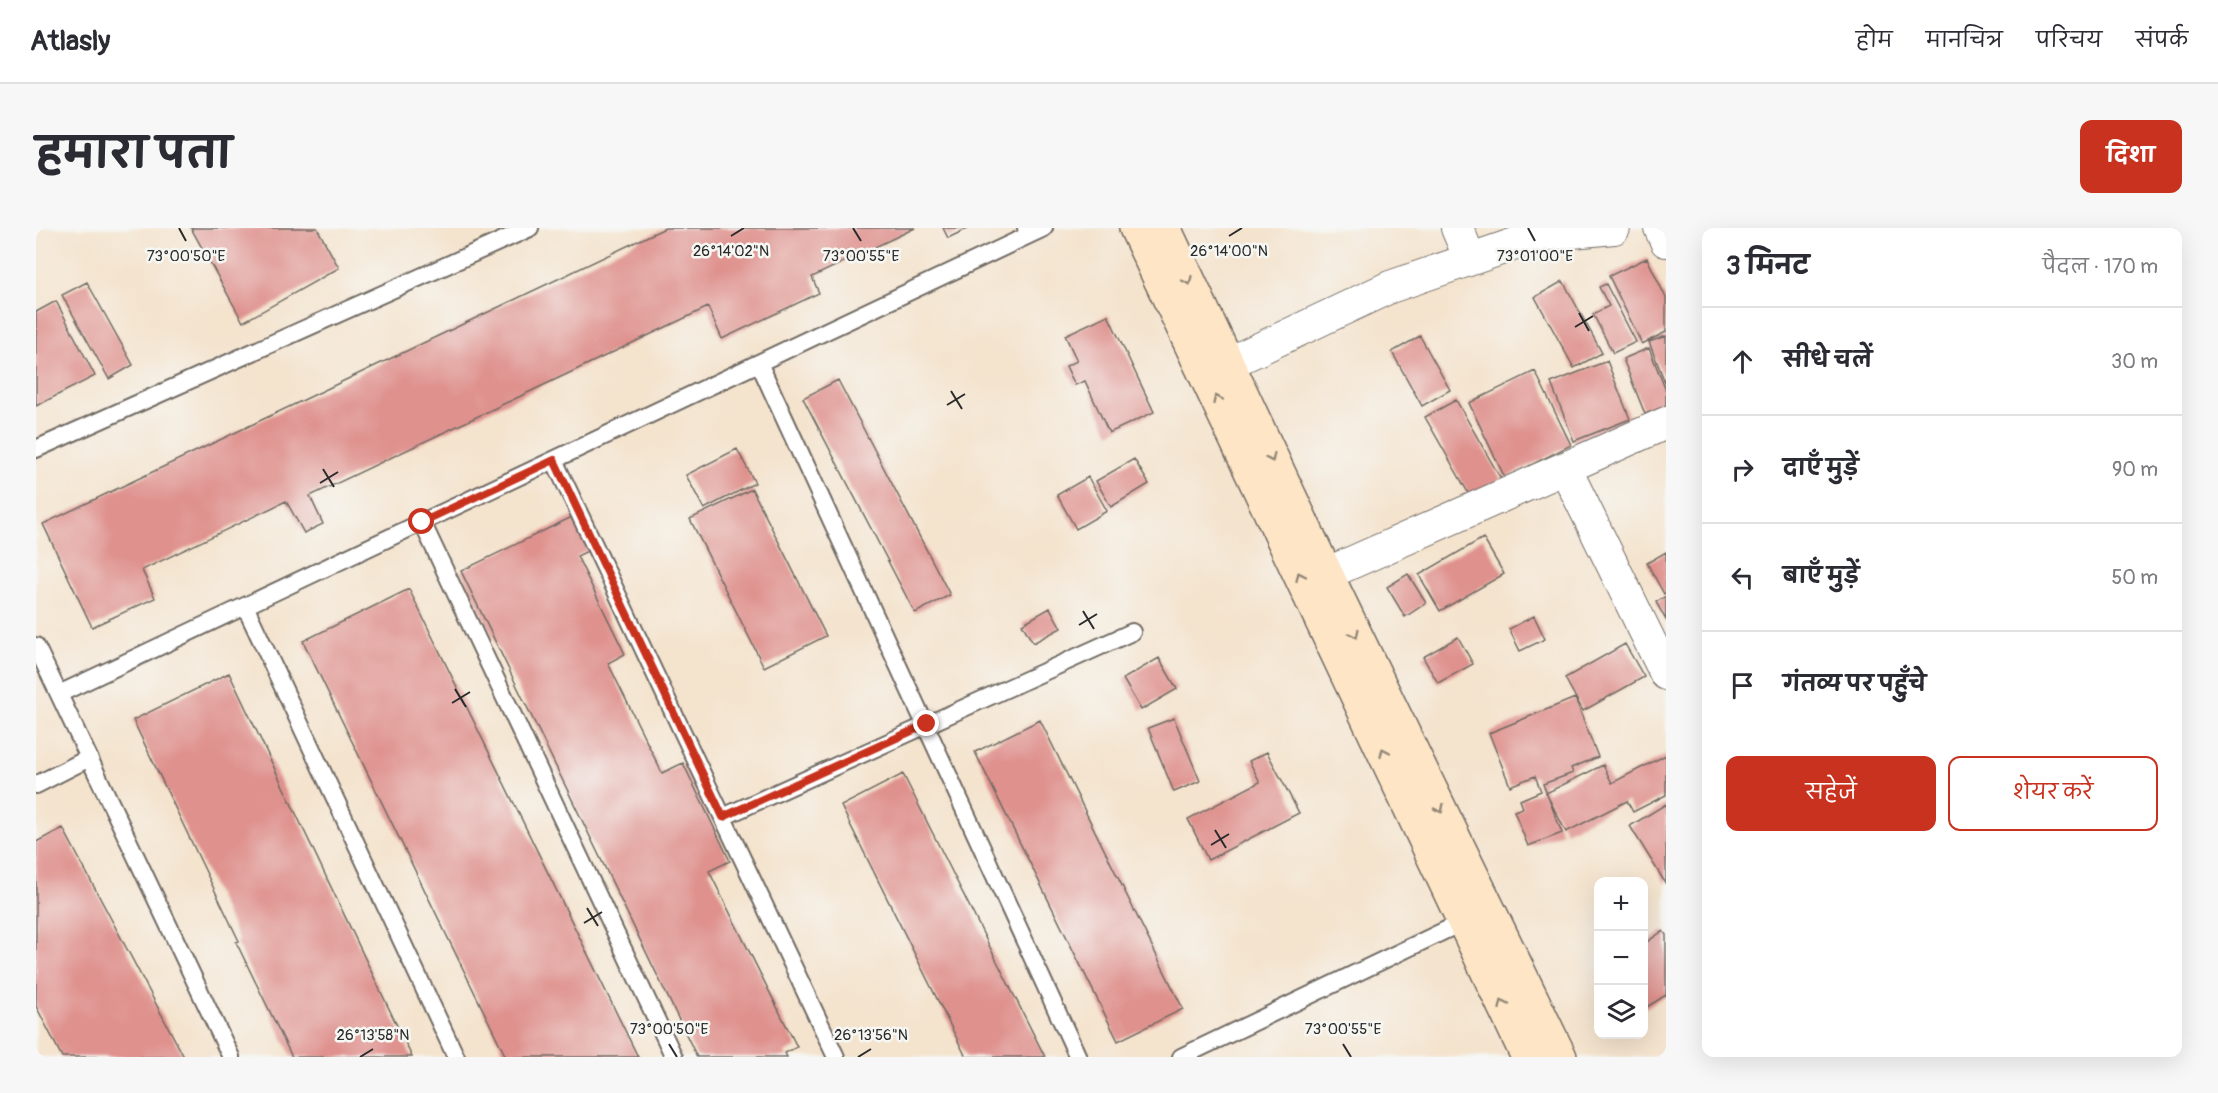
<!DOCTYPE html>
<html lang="hi">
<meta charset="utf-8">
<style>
body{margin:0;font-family:Pangolin,"Playpen Sans Deva",sans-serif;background:#f7f7f7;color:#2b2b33}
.controls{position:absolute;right:18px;bottom:18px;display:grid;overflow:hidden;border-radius:12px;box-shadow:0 6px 24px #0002}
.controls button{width:54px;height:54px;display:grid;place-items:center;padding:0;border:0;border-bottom:2px solid #e1e1e2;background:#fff;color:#2b2b33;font:30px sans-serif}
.stop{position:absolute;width:18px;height:18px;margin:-14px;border:4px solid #c8321e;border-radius:50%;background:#fff}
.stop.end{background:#c8321e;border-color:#fff;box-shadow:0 2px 6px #0008}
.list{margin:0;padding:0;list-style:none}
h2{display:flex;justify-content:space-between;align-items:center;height:78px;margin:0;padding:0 24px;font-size:26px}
h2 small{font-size:20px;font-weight:400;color:#7c7c81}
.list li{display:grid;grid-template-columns:39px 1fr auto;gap:18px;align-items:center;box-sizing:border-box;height:108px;padding:0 24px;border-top:2px solid #e1e1e2}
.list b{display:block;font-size:22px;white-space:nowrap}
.list em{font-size:20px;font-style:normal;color:#7c7c81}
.actions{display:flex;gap:12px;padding:18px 24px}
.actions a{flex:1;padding:14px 0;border:2px solid #c8321e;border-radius:12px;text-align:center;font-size:21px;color:#c8321e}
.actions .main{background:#c8321e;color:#fff}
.icon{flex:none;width:33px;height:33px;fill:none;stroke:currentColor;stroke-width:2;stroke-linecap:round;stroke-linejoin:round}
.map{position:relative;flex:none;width:1630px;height:829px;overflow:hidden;border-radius:12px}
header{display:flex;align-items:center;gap:36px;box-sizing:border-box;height:84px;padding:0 30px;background:#fff;border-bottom:2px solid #e1e1e2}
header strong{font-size:28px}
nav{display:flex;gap:33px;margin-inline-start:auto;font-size:21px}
.intro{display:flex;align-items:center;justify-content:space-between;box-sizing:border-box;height:144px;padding:0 36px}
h1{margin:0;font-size:42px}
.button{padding:15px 27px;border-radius:12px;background:#c8321e;color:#fff;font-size:21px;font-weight:700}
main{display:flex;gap:36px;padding:0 36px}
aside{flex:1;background:#fff;border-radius:12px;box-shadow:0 6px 24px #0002}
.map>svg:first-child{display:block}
.building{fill:#df918d}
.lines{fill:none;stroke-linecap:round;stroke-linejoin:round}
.lane-casing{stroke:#716b64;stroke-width:20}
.street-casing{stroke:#716b64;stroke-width:34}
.secondary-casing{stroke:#716b64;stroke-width:36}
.lane{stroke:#fff;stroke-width:16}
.street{stroke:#fff;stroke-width:32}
.secondary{stroke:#fde5c5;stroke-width:33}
.oneway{stroke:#948878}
.route{stroke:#c8321e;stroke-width:8}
.ticks{fill:none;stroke:#2b2b2b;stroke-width:2}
.ticks-label{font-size:15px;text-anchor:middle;fill:#2b2b2b;stroke:#f6f6f2;stroke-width:5;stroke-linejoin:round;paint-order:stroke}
</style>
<header>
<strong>Atlasly</strong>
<nav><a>होम</a><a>मानचित्र</a><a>परिचय</a><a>संपर्क</a></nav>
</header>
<div class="intro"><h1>हमारा पता</h1><a class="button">दिशा</a></div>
<main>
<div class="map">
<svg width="1630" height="829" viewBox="0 0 1630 829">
<rect width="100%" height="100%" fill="#f6f6f2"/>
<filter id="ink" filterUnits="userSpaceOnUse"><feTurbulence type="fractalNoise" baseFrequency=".0167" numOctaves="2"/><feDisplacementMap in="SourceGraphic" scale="12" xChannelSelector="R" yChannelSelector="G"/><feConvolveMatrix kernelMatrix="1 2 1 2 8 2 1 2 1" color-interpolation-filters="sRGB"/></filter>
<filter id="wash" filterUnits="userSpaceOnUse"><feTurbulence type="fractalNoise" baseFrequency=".008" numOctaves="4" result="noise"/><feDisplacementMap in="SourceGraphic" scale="24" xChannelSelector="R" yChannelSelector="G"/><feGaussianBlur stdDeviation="1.35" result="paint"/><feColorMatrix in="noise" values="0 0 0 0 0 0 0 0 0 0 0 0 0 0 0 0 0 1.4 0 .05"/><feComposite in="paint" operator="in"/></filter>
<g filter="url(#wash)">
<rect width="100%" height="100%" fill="#f4e3cd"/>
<g id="blocks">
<path class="building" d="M155,0H281L303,40L207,94Z
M629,0H879L776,49L783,65L686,111L672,79L274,268L287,296L268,305L250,273L106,342L119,370L56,399L7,296Z
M907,0H933L912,10Z
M1611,30L1630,70V104L1606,116L1573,48Z
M1527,53L1566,125L1538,140L1499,69Z
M51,54L97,137L73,151L26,67Z
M1570,56L1600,114L1577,125L1557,86L1573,78L1563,59Z
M20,73L59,148L0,178V84Z
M1072,87L1118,184L1073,205L1049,153L1039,157L1030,138L1041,133L1029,107Z
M1384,108L1414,162L1386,178L1356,124Z
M1630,108V157L1613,114Z
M1613,120L1630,163V178L1609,186L1587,131Z
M1571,133L1594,191L1538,213L1515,155Z
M1499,143L1535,217L1469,250L1433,175Z
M802,152L914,367L879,385L767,170Z
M1420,172L1465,251L1434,268L1389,189Z
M701,221L719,255L668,281L650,247Z
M1098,231L1113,256L1075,279L1060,253Z
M1052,249L1071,283L1040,301L1021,267Z
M716,261L790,408L728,439L654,291Z
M540,287L556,321L541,328L589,426L572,435L626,545L647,535L694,633L673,643L761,819L749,825L751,829H661L425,343Z
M1447,310L1468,346L1404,383L1383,347Z
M1630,324V364L1628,366L1611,335Z
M1372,346L1390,375L1369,389L1351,359Z
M373,361L602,829H470L267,413Z
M1630,368V392L1620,374Z
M1014,380L1025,400L997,415L986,396Z
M1498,388L1509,411L1484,423L1473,401Z
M1422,409L1437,436L1402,455L1387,429Z
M1589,416L1608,449L1547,483L1529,450Z
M1123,430L1141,461L1105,482L1087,451Z
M193,445L376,829H256L200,714L203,713L97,492Z
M1539,470L1562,529L1535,540L1537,545L1507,556L1526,605L1492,618L1478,583L1487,580L1484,572L1505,563L1499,548L1474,558L1453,505Z
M1138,490L1164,553L1138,564L1112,500Z
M1004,492L1147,781L1082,813L939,524Z
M1231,524L1263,585L1172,632L1152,591L1224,554L1213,533Z
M1630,527V567L1597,584L1591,573L1530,604L1510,565L1567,537L1576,555Z
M867,546L1009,829H930L805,578Z
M1630,576V656L1594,598Z
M27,600L148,829H26L0,778V614Z
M1627,703L1630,707V767L1608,781V716Z"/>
</g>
</g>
<g filter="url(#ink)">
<use href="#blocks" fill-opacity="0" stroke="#716b64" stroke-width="1.5"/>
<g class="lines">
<defs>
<path id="lane" d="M993,7L1008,0
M723,135L1042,829
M0,221L494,0
M518,232L800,829
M386,294L638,829
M209,378L420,829
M0,418L195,829
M23,466L993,7L990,0
M0,557L53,530
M687,589L1096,404
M1145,829L1433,691"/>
<path id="street" d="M1421,0L1434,31
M1624,0L1630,13
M1191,136L1354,59L1505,7L1578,0
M1529,240L1630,195
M1290,346L1529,240L1630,446"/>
<path id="secondary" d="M1100,0L1492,829
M1128,0L1290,346L1524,829"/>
</defs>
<use href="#lane" class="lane-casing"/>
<use href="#street" class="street-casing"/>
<use href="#secondary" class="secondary-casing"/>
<use href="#lane" class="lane"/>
<use href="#street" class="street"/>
<use href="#secondary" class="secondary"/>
</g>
<defs><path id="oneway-chevron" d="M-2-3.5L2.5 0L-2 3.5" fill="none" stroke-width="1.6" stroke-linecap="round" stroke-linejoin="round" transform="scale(1.5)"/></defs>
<g class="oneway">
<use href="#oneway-chevron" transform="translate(1152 53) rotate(65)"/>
<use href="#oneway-chevron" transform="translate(1181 171) rotate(-115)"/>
<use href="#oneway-chevron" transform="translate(1235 230) rotate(65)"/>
<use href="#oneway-chevron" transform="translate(1264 348) rotate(-115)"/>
<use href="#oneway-chevron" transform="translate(1319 406) rotate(64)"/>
<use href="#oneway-chevron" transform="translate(1348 524) rotate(-115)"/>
<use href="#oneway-chevron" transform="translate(1404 581) rotate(64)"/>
<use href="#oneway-chevron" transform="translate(1467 776) rotate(-115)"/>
</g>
</g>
<g class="lines" filter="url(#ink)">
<path class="route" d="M386,294L518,232L687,589L891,496"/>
</g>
<path class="ticks" d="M143,0L150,13M817,0L825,13M1492,0L1499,13M695,8L708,0M1193,8L1206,0M1543,85L1553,103M1539,99L1557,88M915,163L926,181M911,177L929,166M287,241L298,259M284,255L302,244M1047,383L1058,401M1043,397L1061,386M419,461L430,479M416,475L434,464M1179,602L1190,620M1175,617L1193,606M551,680L562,698M548,695L566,684M633,816L641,829M1307,816L1315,829M324,829L337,821M822,829L835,821"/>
<g class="ticks-label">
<text x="695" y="28">26°14'02"N</text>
<text x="1193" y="28">26°14'00"N</text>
<text x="150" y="33">73°00'50"E</text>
<text x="825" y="33">73°00'55"E</text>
<text x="1499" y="33">73°01'00"E</text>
<text x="633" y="806">73°00'50"E</text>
<text x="1307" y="806">73°00'55"E</text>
<text x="337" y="812">26°13'58"N</text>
<text x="835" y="812">26°13'56"N</text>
</g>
</svg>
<div class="controls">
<button>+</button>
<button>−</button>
<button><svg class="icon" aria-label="layers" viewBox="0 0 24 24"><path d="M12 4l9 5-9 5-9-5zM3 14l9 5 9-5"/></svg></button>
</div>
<div class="stop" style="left:386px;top:294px"></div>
<div class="stop end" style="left:891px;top:496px"></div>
</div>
<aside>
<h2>3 मिनट<small>पैदल · 170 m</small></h2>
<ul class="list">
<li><svg class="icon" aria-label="ahead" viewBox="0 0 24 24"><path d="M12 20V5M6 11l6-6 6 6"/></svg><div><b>सीधे चलें</b></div><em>30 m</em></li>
<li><svg class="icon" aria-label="right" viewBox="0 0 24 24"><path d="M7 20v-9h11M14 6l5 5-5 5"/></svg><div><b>दाएँ मुड़ें</b></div><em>90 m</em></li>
<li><svg class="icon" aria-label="left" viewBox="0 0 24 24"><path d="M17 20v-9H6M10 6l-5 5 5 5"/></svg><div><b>बाएँ मुड़ें</b></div><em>50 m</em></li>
<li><svg class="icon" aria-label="arrive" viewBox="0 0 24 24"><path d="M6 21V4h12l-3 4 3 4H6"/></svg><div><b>गंतव्य पर पहुँचे</b></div></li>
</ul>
<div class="actions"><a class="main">सहेजें</a><a>शेयर करें</a></div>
</aside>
</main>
